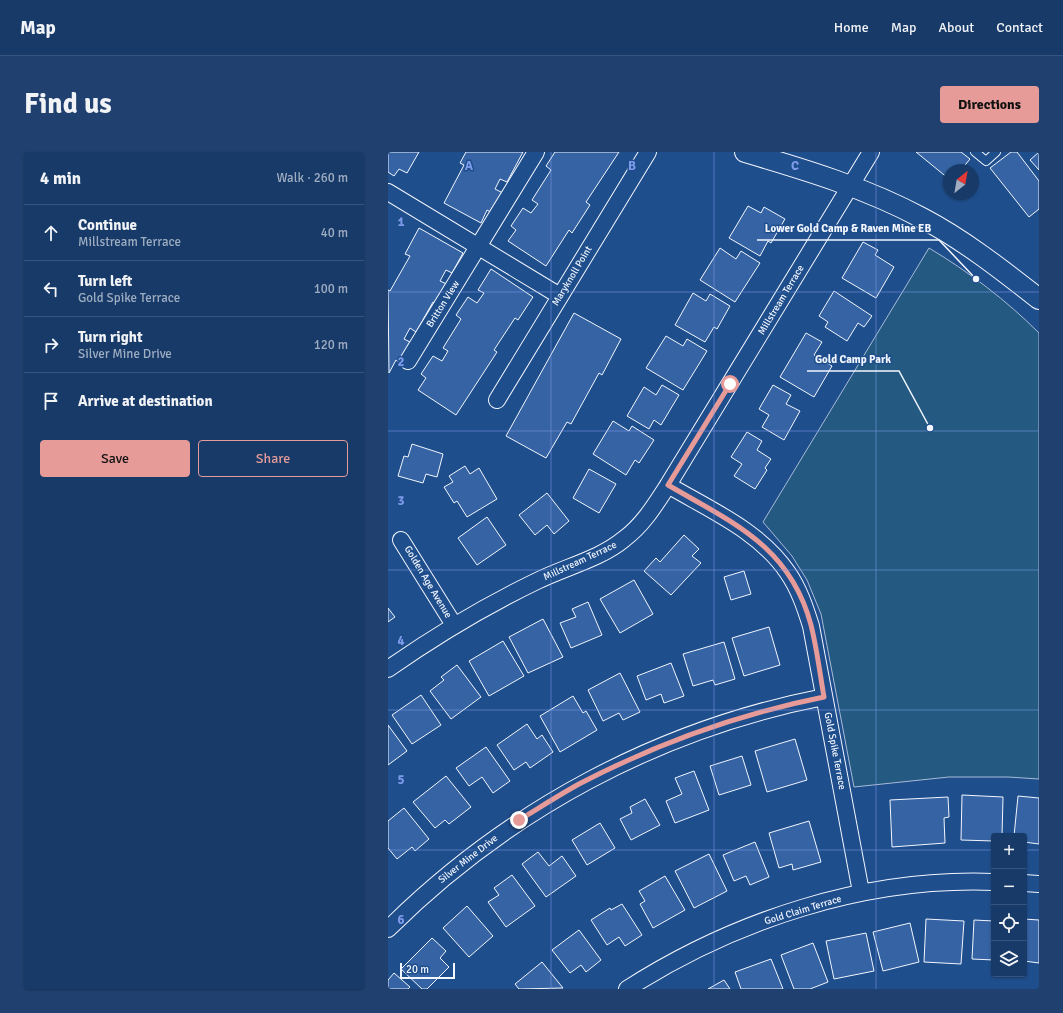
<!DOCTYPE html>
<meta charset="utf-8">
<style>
body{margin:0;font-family:Signika,sans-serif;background:#20416f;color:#f1f3f6}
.controls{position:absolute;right:12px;bottom:12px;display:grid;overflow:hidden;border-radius:4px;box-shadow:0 1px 3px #0004}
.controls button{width:36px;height:36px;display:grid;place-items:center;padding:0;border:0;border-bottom:1px solid #36547d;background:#173a69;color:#f1f3f6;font:20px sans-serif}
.compass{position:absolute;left:555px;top:12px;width:36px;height:36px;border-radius:50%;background:#173a69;box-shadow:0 1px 3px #0004;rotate:31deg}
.scale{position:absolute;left:12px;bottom:10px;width:55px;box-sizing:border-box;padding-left:4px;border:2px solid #f2f6ff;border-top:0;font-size:11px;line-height:14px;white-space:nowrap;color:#f2f6ff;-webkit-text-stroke:3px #1f4e8c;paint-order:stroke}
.stop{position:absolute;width:12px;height:12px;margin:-9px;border:3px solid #e69b98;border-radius:50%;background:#fff}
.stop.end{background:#e69b98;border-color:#fff;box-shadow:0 1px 4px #0008}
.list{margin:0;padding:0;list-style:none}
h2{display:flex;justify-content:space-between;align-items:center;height:52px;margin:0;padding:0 16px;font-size:17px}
h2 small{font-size:13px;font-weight:400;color:#9eadc0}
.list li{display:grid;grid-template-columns:26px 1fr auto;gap:12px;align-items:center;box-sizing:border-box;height:56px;padding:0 16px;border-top:1px solid #36547d}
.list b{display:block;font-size:15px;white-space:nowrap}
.list p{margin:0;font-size:13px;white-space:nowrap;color:#9eadc0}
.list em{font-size:13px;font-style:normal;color:#9eadc0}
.actions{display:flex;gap:8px;padding:12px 16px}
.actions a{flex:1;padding:9px 0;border:1px solid #e69b98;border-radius:4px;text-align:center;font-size:14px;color:#e69b98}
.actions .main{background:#e69b98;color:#111}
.icon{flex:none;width:22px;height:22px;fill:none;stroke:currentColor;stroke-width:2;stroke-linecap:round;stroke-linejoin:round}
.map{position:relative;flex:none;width:651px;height:837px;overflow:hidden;border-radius:4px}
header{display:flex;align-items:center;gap:24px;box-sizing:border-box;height:56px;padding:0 20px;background:#173a69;border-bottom:1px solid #36547d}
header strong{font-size:19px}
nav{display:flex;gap:22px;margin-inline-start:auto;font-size:14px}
.intro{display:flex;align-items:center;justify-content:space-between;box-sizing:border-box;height:96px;padding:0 24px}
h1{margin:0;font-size:28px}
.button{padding:10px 18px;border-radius:4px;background:#e69b98;color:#111;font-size:14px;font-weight:700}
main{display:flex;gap:24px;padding:0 24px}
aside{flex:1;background:#173a69;border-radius:4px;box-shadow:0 1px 3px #0004}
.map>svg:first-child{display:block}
.green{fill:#245a82;stroke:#a8bbd7}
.building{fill:#3563a3;stroke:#f2f6ff}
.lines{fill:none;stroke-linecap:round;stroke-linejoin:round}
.service-casing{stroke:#f2f6ff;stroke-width:10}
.minor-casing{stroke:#f2f6ff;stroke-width:18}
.tertiary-casing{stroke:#f2f6ff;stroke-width:22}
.service{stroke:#1f4e8c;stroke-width:8}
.minor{stroke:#1f4e8c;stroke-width:16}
.tertiary{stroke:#1f4e8c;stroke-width:20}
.route{stroke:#e69b98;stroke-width:5}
.grid{fill:none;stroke:#7d9aea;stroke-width:1;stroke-opacity:0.55}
.labels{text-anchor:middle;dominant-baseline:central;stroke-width:3;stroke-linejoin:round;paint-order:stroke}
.street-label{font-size:10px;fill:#f2f6ff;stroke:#1f4e8c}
.grid-label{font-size:13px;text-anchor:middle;font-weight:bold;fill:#7d9aea;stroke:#1f4e8c;stroke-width:3;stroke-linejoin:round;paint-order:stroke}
.leader{fill:none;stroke:#f2f6ff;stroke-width:1.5}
.callout-dot{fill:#f2f6ff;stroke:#1f4e8c;stroke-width:1.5}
.callout-label{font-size:11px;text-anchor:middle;font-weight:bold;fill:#f2f6ff;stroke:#1f4e8c;stroke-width:3;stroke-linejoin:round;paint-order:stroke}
</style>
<header>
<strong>Map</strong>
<nav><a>Home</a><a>Map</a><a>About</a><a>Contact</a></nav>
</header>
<div class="intro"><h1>Find us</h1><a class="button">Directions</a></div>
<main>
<aside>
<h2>4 min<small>Walk · 260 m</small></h2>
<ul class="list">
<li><svg class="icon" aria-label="ahead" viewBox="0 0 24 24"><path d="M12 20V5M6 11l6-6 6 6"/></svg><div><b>Continue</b><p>Millstream Terrace</p></div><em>40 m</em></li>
<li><svg class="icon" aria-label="left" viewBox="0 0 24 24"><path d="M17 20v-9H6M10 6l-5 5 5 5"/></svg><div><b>Turn left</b><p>Gold Spike Terrace</p></div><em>100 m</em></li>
<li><svg class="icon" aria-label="right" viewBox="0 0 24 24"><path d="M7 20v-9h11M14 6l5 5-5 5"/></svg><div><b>Turn right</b><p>Silver Mine Drive</p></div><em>120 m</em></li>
<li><svg class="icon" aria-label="arrive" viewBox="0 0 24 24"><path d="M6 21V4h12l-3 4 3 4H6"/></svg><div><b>Arrive at destination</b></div></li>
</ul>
<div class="actions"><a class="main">Save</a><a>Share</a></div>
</aside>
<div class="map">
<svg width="651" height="837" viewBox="0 0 651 837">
<rect width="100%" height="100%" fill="#1f4e8c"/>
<path class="green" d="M541,96C581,120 618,148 651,181V627L620,625H561L466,635L433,462L419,428L404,404L375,370Z"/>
<path class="building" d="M0,0H31L19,21L11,17L6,24L0,20Z
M78,0H135L119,30L112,27L107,37L117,42L106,62L99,58L93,71L56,51L76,13L72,11Z
M167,0H231L198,50L202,53L184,81L181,78L158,114L120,89L128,78L123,74L135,56L143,61L150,52L144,48L163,18L158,14Z
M528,0H573L582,7L573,18H561V27Z
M623,0H629L651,29V57L641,65L602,16Z
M651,0V18L642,8Z
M360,54L373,61L376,55L397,67L383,91L380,89L372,104L341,86Z
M31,76L75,101L64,121L58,118L52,129L61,133L50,153L45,150L28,180L22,176L16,187L26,192L15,212L8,208L1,221L0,138L2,139L22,104L17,102Z
M475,90L490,98L487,103L506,115L488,146L454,126Z
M332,96L348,107L353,99L372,111L347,150L312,128Z
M103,117L145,145L130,168L127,166L106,198L109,200L68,263L30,238L38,226L33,222L45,204L54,209L60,199L55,196L73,167L68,163L80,145L89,151L96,141L90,138Z
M446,139L484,164L476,175L470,171L459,189L437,175L440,170L431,164Z
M305,141L318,149L322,142L342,154L329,177L326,175L317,190L287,173Z
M186,161L233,187L214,223L211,221L183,272L179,270L158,306L118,284Z
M418,181L434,190L426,203L444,214L426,245L392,225Z
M278,184L295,194L299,187L319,199L295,238L258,216Z
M274,233L291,243L273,273L266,268L261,277L239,264L256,235L268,243Z
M385,233L403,243L398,252L412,259L396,288L374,275L381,263L371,257Z
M225,269L241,279L244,274L266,288L251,311L247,308L238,323L205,302Z
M359,280L374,289L369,298L383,307L377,316L379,318L367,337L346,324L354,312L343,305Z
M24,292L55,302L49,325L38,322L35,331L10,324L16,304L20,305Z
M77,314L82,322L91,316L109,347L79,365L69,349L66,351L56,335L65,330L61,324Z
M201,317L228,332L211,361L185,346Z
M159,341L181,369L166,382L159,373L147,383L131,363Z
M99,365L118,393L89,413L70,386Z
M296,383L311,397L304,404L313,411L283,443L256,419L268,406L272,410Z
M356,419L363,442L343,448L336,425Z
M246,428L265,462L232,481L212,447Z
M200,450L214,483L183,496L172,471L188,465L184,457Z
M0,456L7,465L0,470Z
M155,467L175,505L140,521L121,485Z
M381,475L392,513L356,524L344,486Z
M115,489L136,524L101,544L81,509Z
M336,490L347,527L327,533L325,528L305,534L295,502Z
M283,511L296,544L276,551L273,542L258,548L249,524Z
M69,513L93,545L63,567L42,539L56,528L53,525Z
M232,521L252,560L235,568L231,561L215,569L200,538Z
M33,543L53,573L24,592L4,563Z
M185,544L195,561L198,559L209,578L172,600L152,564Z
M139,572L149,587L154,583L165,600L142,616L138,610L126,618L109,593Z
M0,573L19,599L0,613Z
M407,587L419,628L379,640L367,599Z
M98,595L122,629L105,641L94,625L81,634L68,616Z
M354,604L363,633L331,643L322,614Z
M306,619L321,658L287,671L278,649L294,642L287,626Z
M58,624L83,655L61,672L57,668L47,676L25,650Z
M574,643L615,645L614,684H606V689L573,688Z
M630,644L651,646V692L636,690V684H626Z
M560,645L561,665L556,666L557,691L504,695L502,648Z
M257,647L272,673L243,688L232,667L244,661L242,655Z
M16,656L41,687L27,699L24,695L9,707L0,696V669Z
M421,669L433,710L405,718L404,712L391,716L381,681Z
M212,671L227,696L199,713L184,688Z
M367,690L381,725L362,733L358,724L346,729L335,703Z
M150,700L161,714L174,704L188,724L158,745L134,712Z
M321,702L339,739L306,756L287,719Z
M124,723L147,754L118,775L100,750L111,743L106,736Z
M277,724L297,758L265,776L252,752L257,749L251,739Z
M234,752L254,783L237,794L231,785L219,793L203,768L222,756L223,758Z
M79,754L105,784L81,805L55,776Z
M538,767L576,769L573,812L536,810Z
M636,767L651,768V811L636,809Z
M586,768L606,769V808L584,807Z
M522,771L531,810L495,819L485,780Z
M191,778L213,808L198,820L193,813L182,821L164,798Z
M478,781L486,819L446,827L438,789Z
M44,786L58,799L52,806L61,815L39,837H34L13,817Z
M425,791L440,830L422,837H406L393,803Z
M383,807L395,837H353L347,820Z
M154,810L175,836L131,837L127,832Z
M6,821L22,835L20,837H0V828Z
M336,828L342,837H320Z"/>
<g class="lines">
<defs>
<path id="service" d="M587,0L598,9L608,0"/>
<path id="minor" d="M0,40L172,144
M20,209L148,0
M109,248L260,0
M280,333C322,358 372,379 400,421C411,437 417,455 423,474L473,740
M13,388L66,473
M0,517C47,484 97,454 149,429C177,415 212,407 236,387C255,373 267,353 280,333L483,0
M636,731L651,732
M0,777C120,658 271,577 436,545
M239,837C347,768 477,725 606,730"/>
<path id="tertiary" d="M357,0C418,18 478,36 534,66C576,88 614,118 651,147"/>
</defs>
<use href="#service" class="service-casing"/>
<use href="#minor" class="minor-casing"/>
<use href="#tertiary" class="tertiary-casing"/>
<use href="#service" class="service"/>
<use href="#minor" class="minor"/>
<use href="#tertiary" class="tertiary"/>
</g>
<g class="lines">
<path class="route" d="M131,668C151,656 171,643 191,632C268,592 351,562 436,545C432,522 429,497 423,473C402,394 345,371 280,333L342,232"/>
</g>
<path class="grid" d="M163,0V837M326,0V837M488,0V837M0,140H651M0,279H651M0,418H651M0,558H651M0,698H606M636,698H651"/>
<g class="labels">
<g class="street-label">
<text transform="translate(184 124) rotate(-59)">Maryknoll Point</text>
<text transform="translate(393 148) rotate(-59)">Millstream Terrace</text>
<text transform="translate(55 152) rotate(-58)">Britton View</text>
<text transform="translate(192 409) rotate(-25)">Millstream Terrace</text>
<text transform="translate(40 430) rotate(59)">Golden Age Avenue</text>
<text transform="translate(447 599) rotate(79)">Gold Spike Terrace</text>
<text transform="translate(80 707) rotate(-38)">Silver Mine Drive</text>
<text transform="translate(415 758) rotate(-17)">Gold Claim Terrace</text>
</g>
</g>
<g class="grid-label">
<text x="81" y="18">A</text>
<text x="244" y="18">B</text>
<text x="407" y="18">C</text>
<text x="13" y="74">1</text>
<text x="13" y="214">2</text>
<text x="13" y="353">3</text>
<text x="13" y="493">4</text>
<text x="13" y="632">5</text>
<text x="13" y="772">6</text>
</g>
<path class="leader" d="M588 127L551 88H369M542 276L511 219H419"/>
<g class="callout-dot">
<circle cx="588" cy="127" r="4"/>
<circle cx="542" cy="276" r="4"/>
</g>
<g class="callout-label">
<text x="460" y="80">Lower Gold Camp &amp; Raven Mine EB</text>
<text x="465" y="211">Gold Camp Park</text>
</g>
</svg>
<div class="controls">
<button>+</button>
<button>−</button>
<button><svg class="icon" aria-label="locate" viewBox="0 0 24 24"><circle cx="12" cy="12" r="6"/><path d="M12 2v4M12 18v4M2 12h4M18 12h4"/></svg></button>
<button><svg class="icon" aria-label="layers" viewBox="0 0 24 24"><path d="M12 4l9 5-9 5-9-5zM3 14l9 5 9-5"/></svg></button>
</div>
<svg class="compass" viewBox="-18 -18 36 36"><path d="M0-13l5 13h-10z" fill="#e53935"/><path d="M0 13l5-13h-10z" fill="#9eadc0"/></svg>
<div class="scale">20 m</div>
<div class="stop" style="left:342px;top:232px"></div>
<div class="stop end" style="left:131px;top:668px"></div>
</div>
</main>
